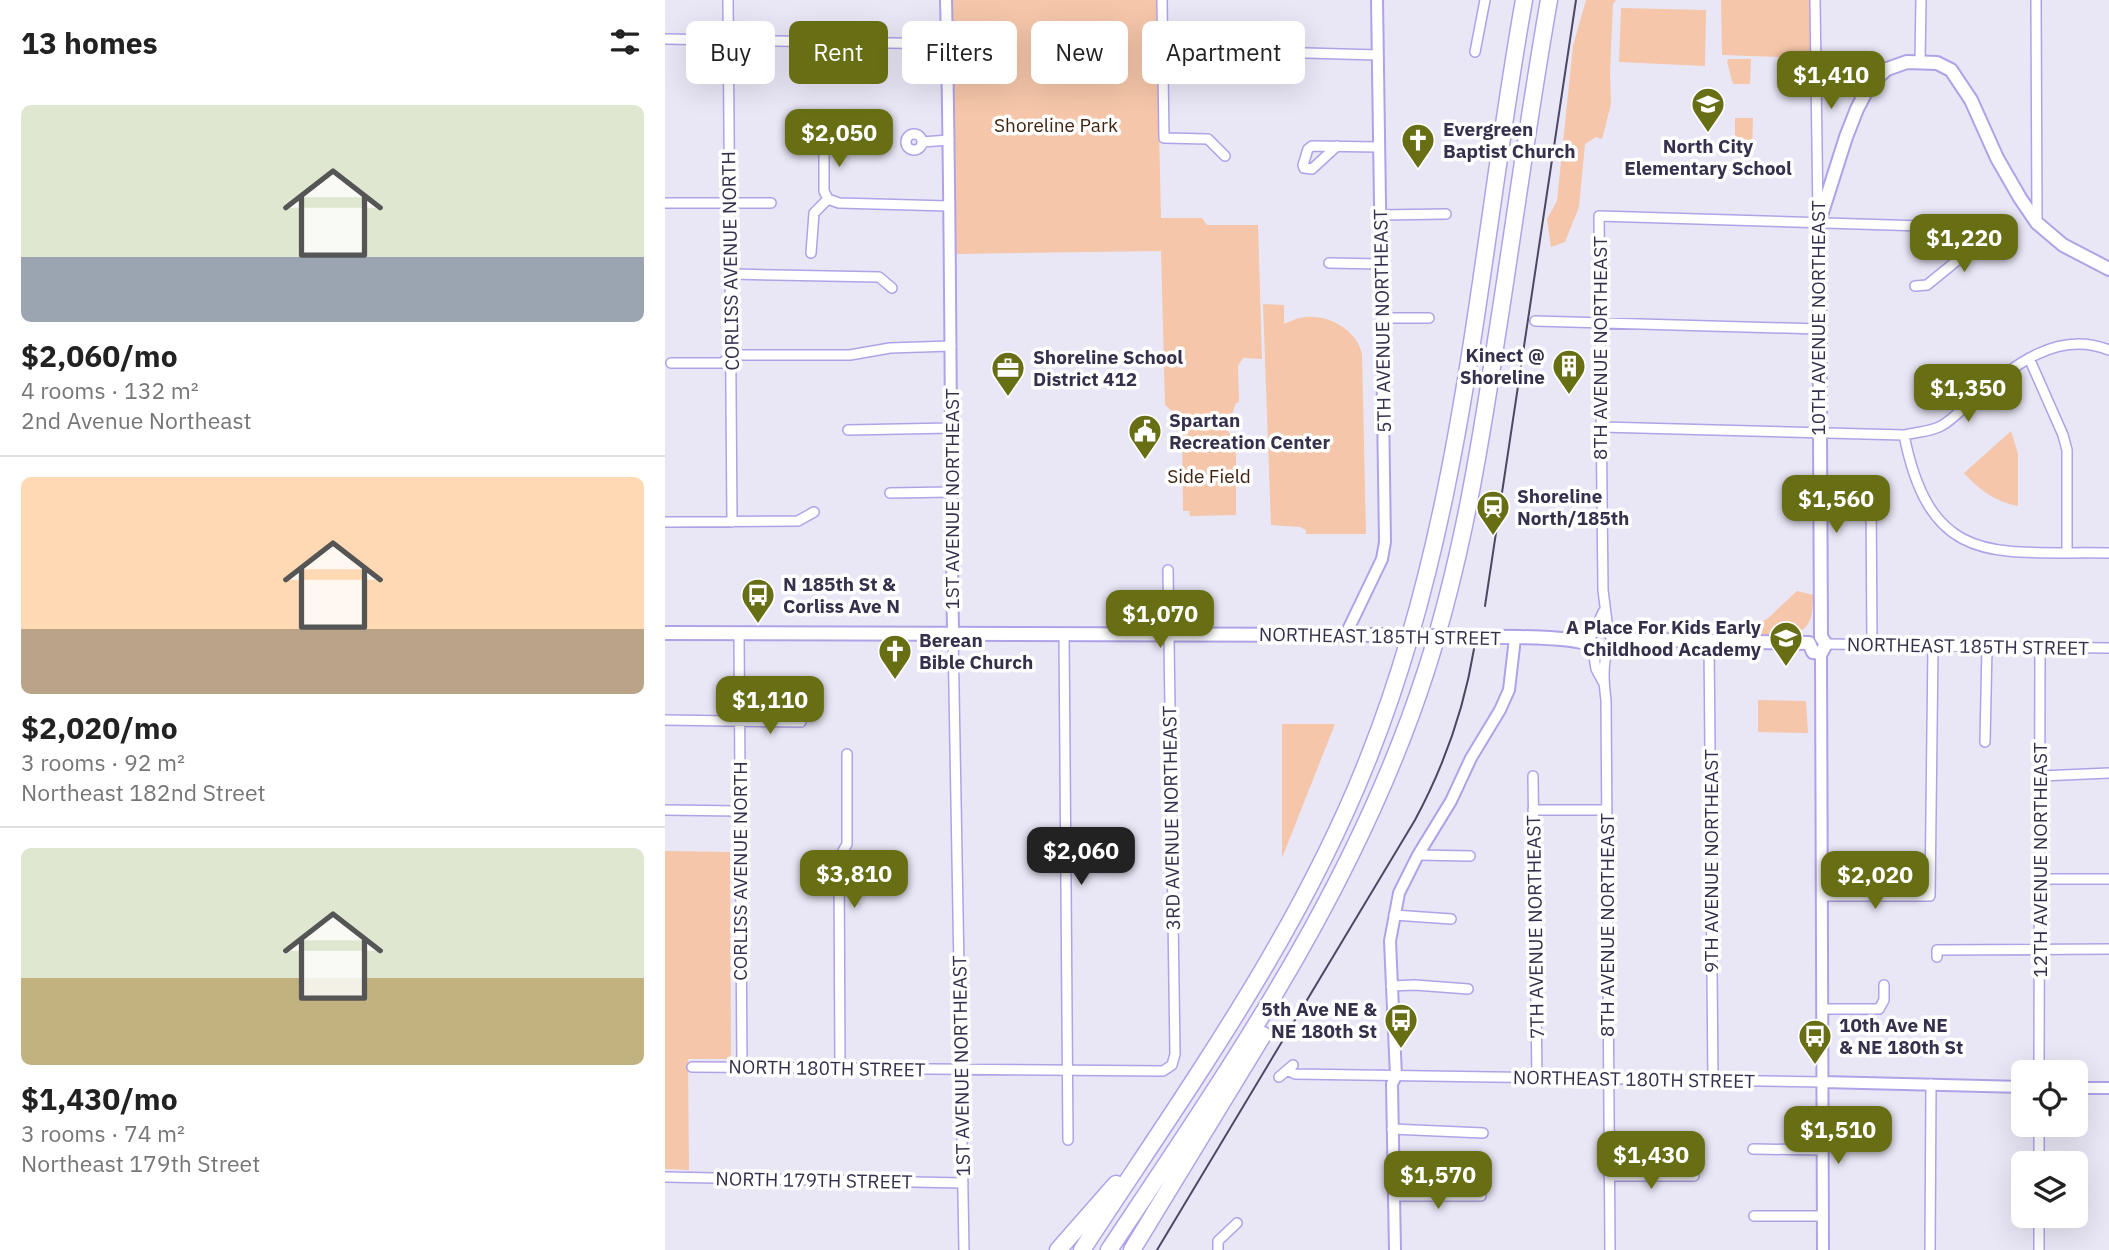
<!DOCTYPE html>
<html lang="en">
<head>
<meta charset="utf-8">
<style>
  body { margin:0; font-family:"IBM Plex Sans",sans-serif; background:#f2f2f2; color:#222; height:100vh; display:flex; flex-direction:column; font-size:26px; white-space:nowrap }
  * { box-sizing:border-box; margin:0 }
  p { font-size:23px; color:#767676 }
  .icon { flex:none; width:38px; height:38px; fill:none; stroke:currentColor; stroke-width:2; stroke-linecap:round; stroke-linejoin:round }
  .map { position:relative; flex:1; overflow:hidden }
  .sheet { display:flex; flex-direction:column; background:#fff; width:665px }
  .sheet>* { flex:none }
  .top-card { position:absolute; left:21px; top:21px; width:665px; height:63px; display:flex; gap:14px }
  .tools { position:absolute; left:1346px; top:1060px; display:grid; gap:14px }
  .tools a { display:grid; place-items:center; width:77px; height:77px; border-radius:10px; background:#fff; box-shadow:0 7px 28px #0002; font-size:35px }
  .price { position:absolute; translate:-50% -60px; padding:0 16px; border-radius:14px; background:#676e14; color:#fff; font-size:23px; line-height:46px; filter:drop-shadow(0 2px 4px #0008) }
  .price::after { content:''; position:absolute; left:50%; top:42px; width:21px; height:16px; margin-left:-10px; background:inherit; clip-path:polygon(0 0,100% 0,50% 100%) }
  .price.active { background:#222; color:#fff }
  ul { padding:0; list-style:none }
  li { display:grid; align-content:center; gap:14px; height:371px; padding:0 21px }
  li+li { border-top:2px solid #e0e0e0 }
  li span { display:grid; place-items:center; height:217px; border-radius:10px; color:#555 }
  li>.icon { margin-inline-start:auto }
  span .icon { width:126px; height:126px; fill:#fffc; stroke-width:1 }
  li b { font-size:30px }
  h2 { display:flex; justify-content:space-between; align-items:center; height:84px; padding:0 21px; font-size:30px }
  .pill { padding:0 24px; border-radius:10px; background:#fff; box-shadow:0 7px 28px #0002; font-size:24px; line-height:63px }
  .pill.active { background:#676e14; color:#fff }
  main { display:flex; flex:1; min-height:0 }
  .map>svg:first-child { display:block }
</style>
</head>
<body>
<main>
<section class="sheet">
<h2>13 homes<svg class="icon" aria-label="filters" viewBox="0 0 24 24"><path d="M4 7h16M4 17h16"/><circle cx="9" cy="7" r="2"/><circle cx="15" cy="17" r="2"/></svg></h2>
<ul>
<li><span style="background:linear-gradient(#dfe7d0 70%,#9aa5b1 0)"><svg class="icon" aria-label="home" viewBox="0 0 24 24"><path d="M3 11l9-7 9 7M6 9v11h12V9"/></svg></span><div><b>$2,060/mo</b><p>4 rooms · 132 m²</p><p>2nd Avenue Northeast</p></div></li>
<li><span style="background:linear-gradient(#ffd9b3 70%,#b9a48a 0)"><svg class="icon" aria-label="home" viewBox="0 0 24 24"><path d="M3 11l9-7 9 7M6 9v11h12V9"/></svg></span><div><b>$2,020/mo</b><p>3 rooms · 92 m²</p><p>Northeast 182nd Street</p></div></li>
<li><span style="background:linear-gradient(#dfe7d0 60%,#c2b280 0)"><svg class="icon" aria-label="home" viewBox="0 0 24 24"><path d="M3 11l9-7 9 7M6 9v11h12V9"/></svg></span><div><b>$1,430/mo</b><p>3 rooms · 74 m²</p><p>Northeast 179th Street</p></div></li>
</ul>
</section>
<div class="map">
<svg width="1444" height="1250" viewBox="0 0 1444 1250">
  <rect width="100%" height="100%" fill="#e9e7f6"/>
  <!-- green -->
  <path fill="#f5c6a9" d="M285,0H491L496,218H537L542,225H593L597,359L578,358L573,366L574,402L571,403L566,417L512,416L500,405L496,251L291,254Z
    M921,0H951L948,4L945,72L946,104L937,139L931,137L920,144L914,207L900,242L886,247L882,219L892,201L908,46Z
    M1056,0H1147L1148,58L1057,55Z
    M956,8L1041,10L1040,66L954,62Z
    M1063,59H1086L1085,84H1068L1062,62Z
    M1070,118H1088L1087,151H1070Z
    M598,304L619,305V324C624,322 630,319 635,318C660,312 692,329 697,354L701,534H641V530L635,527L606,525Z
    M517,424H558L571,442V515L525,516L524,511H518Z
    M1346,431L1353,454V506C1331,502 1314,490 1299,473Z
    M1132,591L1149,595C1147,603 1148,615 1144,622C1135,642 1099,636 1082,635L1085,623L1101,620Z
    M1093,700L1141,701L1143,733L1093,732Z
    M617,724H670L617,858Z
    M0,851L65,852L66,1059H23L24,1170L0,1169Z"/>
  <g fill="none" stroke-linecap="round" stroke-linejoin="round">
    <defs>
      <path id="minor" d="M63,0L67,522
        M497,0L499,138L543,139L560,156
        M1150,0L1153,217
        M1371,0L1372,221
        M0,39L282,44
        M498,49L713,55
        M810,52L820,0
        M1255,61L1256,0
        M151 138a8 8 0 1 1 16 0a8 8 0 1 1-16 0Z
        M241 142a8 8 0 1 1 16 0a8 8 0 1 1-16 0Z
        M257,142L284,140
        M159,146V191L163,199
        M672,146L647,169L639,168L638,165L643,149L647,146L714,147
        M0,203H106
        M715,215L781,214
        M146,253L149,213L163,199L174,203L283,206
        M664,263L716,264
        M66,274L214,277L227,288
        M716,318H764
        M870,321L1153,329
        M1364,358L1398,435L1402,450V553
        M6,363H57L66,355H185L225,348L286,346
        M937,427L1239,435C1251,432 1265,432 1276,426C1286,421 1296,410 1305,402C1344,370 1390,328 1444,350
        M183,430L286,428
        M1239,435C1266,570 1331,551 1444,553
        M1206,492L1207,645
        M225,493L286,492
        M0,522L133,521L149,512
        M930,630L938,612
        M943,630L938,590L934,216L1289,227L1305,233L1306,242L1300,254L1262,285L1250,286
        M74,633L77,1068
        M288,633L299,1250
        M399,633L403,1140
        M1044,641L1048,1081
        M1161,644L1444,648
        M928,649L931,669L939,684
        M943,650C937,663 939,685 941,700L945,1250
        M0,720L136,722
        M1320,742L1322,647
        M868,776L872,1078
        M1376,776L1444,773
        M0,810L74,811
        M868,810H942
        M753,855L805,856
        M1375,879H1444
        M1157,896H1265L1268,647
        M729,915L786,919
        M1272,957V950L1444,949
        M726,986L750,985L803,989
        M1157,1009H1214L1219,1000V985
        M27,1067L498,1071L507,1065L510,1054L503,570
        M175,1069L174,858L182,844V754
        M622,1070L630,1074L1158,1082
        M1374,1073L1375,648
        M614,1077L628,1065
        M1374,1125V1164
        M727,1129L818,1133
        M1088,1149L1158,1150
        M944,1176H1029
        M0,1177L298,1183
        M729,1196H816
        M1089,1216H1158
        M1374,1216V1250
        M553,1250V1241L572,1223
        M1265,1250L1266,1084"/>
      <path id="tertiary" d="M281,0C286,211 285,422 288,633
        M681,634L717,559L720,542L712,0
        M1156,653L1158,1250
        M1158,1082L1358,1087
        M1410,1088H1444
        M730,1250L727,1084L731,1076L725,941L734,893L753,855L786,801L806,758L835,710L844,690L850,638"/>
      <path id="secondary" d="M924 640a12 12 0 1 1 24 0a12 12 0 1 1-24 0Z
        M0,633L727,635
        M801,637C825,637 908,635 925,645
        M1156,637L1154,222L1181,137L1192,109L1205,84L1222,69L1242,62L1272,63L1286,70L1306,100L1332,158L1355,198L1372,223L1398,245L1444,269
        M948,639L1144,643
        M1144,643L1148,652L1156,653L1161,644L1156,637"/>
      <path id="motorway" d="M393,1250L451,1184
        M417,1250C522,1089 635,934 705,754C800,513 814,252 859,0
        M444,1250C568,1064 692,885 761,671C796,563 814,453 831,341C849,227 864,113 884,0
        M467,1250L598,1035"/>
    </defs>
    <!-- minor casing -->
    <use href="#minor" stroke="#b1a2e8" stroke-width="12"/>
    <!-- tertiary casing -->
    <use href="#tertiary" stroke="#b1a2e8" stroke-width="14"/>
    <!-- secondary casing -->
    <use href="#secondary" stroke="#b1a2e8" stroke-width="16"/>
    <!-- motorway casing -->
    <use href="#motorway" stroke="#b1a2e8" stroke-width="19"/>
    <!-- minor -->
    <use href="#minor" stroke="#fff" stroke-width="9"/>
    <!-- tertiary -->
    <use href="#tertiary" stroke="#fff" stroke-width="10"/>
    <!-- secondary -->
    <use href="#secondary" stroke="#fff" stroke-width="12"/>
    <!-- motorway -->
    <use href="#motorway" stroke="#fff" stroke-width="16"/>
    <!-- tram -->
    <path stroke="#4c4762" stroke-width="2" d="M820,606L911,0
      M492,1250L750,820C779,766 799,710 809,649"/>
    <defs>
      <path id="secondary-bridge" d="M727,635L801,637"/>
    </defs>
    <!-- secondary-bridge casing -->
    <use href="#secondary-bridge" stroke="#b1a2e8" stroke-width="16" stroke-linecap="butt"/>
    <!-- secondary-bridge -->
    <use href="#secondary-bridge" stroke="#fff" stroke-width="12"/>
  </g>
  <!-- icons -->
  <defs>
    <symbol id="school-pin" viewBox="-11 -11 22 30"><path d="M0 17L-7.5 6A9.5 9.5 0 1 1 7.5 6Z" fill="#676e14" stroke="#fff"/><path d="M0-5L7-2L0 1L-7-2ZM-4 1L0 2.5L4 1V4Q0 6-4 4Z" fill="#fff"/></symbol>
    <symbol id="church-pin" viewBox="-11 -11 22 30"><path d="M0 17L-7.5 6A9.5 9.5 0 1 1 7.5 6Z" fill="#676e14" stroke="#fff"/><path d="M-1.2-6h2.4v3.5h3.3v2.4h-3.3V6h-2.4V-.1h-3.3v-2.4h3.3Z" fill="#fff"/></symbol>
    <symbol id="building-pin" viewBox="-11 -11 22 30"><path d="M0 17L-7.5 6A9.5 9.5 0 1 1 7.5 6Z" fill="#676e14" stroke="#fff"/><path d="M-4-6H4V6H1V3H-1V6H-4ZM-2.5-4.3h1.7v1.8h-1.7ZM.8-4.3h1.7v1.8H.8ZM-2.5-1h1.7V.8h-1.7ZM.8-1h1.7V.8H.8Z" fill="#fff"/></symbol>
    <symbol id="office-pin" viewBox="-11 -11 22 30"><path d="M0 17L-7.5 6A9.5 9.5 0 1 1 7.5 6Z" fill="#676e14" stroke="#fff"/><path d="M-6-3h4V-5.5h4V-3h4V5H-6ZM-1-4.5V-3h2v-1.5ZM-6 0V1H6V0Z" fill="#fff"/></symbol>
    <symbol id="civic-pin" viewBox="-11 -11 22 30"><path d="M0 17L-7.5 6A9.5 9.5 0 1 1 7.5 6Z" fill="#676e14" stroke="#fff"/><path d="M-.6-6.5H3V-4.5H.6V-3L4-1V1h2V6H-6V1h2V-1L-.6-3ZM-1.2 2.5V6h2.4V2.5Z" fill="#fff"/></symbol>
    <symbol id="station-pin" viewBox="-11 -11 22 30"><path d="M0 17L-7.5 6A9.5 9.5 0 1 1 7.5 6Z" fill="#676e14" stroke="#fff"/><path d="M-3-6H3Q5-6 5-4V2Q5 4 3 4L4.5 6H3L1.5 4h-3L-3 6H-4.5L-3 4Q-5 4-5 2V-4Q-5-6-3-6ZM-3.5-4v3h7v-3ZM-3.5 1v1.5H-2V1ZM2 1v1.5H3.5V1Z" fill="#fff"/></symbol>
    <symbol id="bus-pin" viewBox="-11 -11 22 30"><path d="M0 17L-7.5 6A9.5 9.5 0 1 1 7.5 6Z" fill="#676e14" stroke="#fff"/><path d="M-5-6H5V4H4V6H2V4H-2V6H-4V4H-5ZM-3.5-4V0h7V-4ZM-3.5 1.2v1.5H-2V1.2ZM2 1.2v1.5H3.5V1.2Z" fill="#fff"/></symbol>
  </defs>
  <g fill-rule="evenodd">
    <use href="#school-pin" x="1024" y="85" width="38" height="52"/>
    <use href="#church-pin" x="734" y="121" width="38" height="52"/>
    <use href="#building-pin" x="885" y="347" width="38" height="52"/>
    <use href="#office-pin" x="324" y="349" width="38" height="52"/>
    <use href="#civic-pin" x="461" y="412" width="38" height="52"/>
    <use href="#station-pin" x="809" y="488" width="38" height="52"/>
    <use href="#bus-pin" x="74" y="576" width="38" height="52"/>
    <use href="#school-pin" x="1102" y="619" width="38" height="52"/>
    <use href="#church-pin" x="211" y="632" width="38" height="52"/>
    <use href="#bus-pin" x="717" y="1001" width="38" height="52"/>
    <use href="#bus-pin" x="1131" y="1017" width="38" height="52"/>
  </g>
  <g text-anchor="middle" stroke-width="7" stroke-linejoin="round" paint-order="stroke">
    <!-- park labels -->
    <g font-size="19" fill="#41240f" stroke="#fff">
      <text x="391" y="132">Shoreline Park</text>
      <text x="544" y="483">Side Field</text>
    </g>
    <!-- poi labels -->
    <g font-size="19" font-weight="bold" fill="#36304d" stroke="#fff" text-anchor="start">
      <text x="778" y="136">Evergreen<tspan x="778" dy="22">Baptist Church</tspan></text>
      <text x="1043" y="153" text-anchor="middle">North City<tspan x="1043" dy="22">Elementary School</tspan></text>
      <text x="880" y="362" text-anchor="end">Kinect @<tspan x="880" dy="22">Shoreline</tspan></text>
      <text x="368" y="364">Shoreline School<tspan x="368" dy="22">District 412</tspan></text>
      <text x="504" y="427">Spartan<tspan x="504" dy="22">Recreation Center</tspan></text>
      <text x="852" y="503">Shoreline<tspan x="852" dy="22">North/185th</tspan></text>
      <text x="118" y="591">N 185th St &amp;<tspan x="118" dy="22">Corliss Ave N</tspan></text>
      <text x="1096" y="634" text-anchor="end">A Place For Kids Early<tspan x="1096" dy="22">Childhood Academy</tspan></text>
      <text x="254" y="647">Berean<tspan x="254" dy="22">Bible Church</tspan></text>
      <text x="712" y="1016" text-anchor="end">5th Ave NE &amp;<tspan x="712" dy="22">NE 180th St</tspan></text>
      <text x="1174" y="1032">10th Ave NE<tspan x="1174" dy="22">&amp; NE 180th St</tspan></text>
    </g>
    <!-- street labels -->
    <g font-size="19" fill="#36304d" stroke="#fff">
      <text transform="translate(65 261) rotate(-91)" y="7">CORLISS AVENUE NORTH</text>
      <text transform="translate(1153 318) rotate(-90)" y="7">10TH AVENUE NORTHEAST</text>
      <text transform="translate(717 321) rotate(-91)" y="7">5TH AVENUE NORTHEAST</text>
      <text transform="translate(935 348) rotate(-90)" y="7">8TH AVENUE NORTHEAST</text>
      <text transform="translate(287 499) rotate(-90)" y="7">1ST AVENUE NORTHEAST</text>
      <text transform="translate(715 636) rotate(1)" y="7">NORTHEAST 185TH STREET</text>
      <text transform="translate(1303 646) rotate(1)" y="7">NORTHEAST 185TH STREET</text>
      <text transform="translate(506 818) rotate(-91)" y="7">3RD AVENUE NORTHEAST</text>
      <text transform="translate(1375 860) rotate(-90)" y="7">12TH AVENUE NORTHEAST</text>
      <text transform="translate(1046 861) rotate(-90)" y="7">9TH AVENUE NORTHEAST</text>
      <text transform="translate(75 871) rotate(-90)" y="7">CORLISS AVENUE NORTH</text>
      <text transform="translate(942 925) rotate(-90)" y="7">8TH AVENUE NORTHEAST</text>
      <text transform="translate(870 927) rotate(-91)" y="7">7TH AVENUE NORTHEAST</text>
      <text transform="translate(296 1066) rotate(-91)" y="7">1ST AVENUE NORTHEAST</text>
      <text transform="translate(162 1068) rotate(1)" y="7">NORTH 180TH STREET</text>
      <text transform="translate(969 1079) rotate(1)" y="7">NORTHEAST 180TH STREET</text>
      <text transform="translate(149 1180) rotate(1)" y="7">NORTH 179TH STREET</text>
    </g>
  </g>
</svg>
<div class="tools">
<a><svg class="icon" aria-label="locate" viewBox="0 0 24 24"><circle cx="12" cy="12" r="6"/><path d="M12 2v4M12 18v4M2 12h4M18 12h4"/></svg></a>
<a><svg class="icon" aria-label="layers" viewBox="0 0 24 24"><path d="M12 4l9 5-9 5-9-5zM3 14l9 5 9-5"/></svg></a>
</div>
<b class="price" style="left:1166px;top:111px">$1,410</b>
<b class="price" style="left:174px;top:169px">$2,050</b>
<b class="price" style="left:1299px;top:274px">$1,220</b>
<b class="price" style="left:1303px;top:424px">$1,350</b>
<b class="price" style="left:1171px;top:535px">$1,560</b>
<b class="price" style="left:495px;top:650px">$1,070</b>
<b class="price" style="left:105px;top:736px">$1,110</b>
<b class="price active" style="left:416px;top:887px">$2,060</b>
<b class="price" style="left:189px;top:910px">$3,810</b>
<b class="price" style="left:1210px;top:911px">$2,020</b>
<b class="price" style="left:1173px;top:1166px">$1,510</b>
<b class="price" style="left:986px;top:1191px">$1,430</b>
<b class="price" style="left:773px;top:1211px">$1,570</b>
<div class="top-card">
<a class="pill">Buy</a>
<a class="pill active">Rent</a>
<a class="pill">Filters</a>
<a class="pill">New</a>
<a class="pill">Apartment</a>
</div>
</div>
</main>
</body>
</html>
